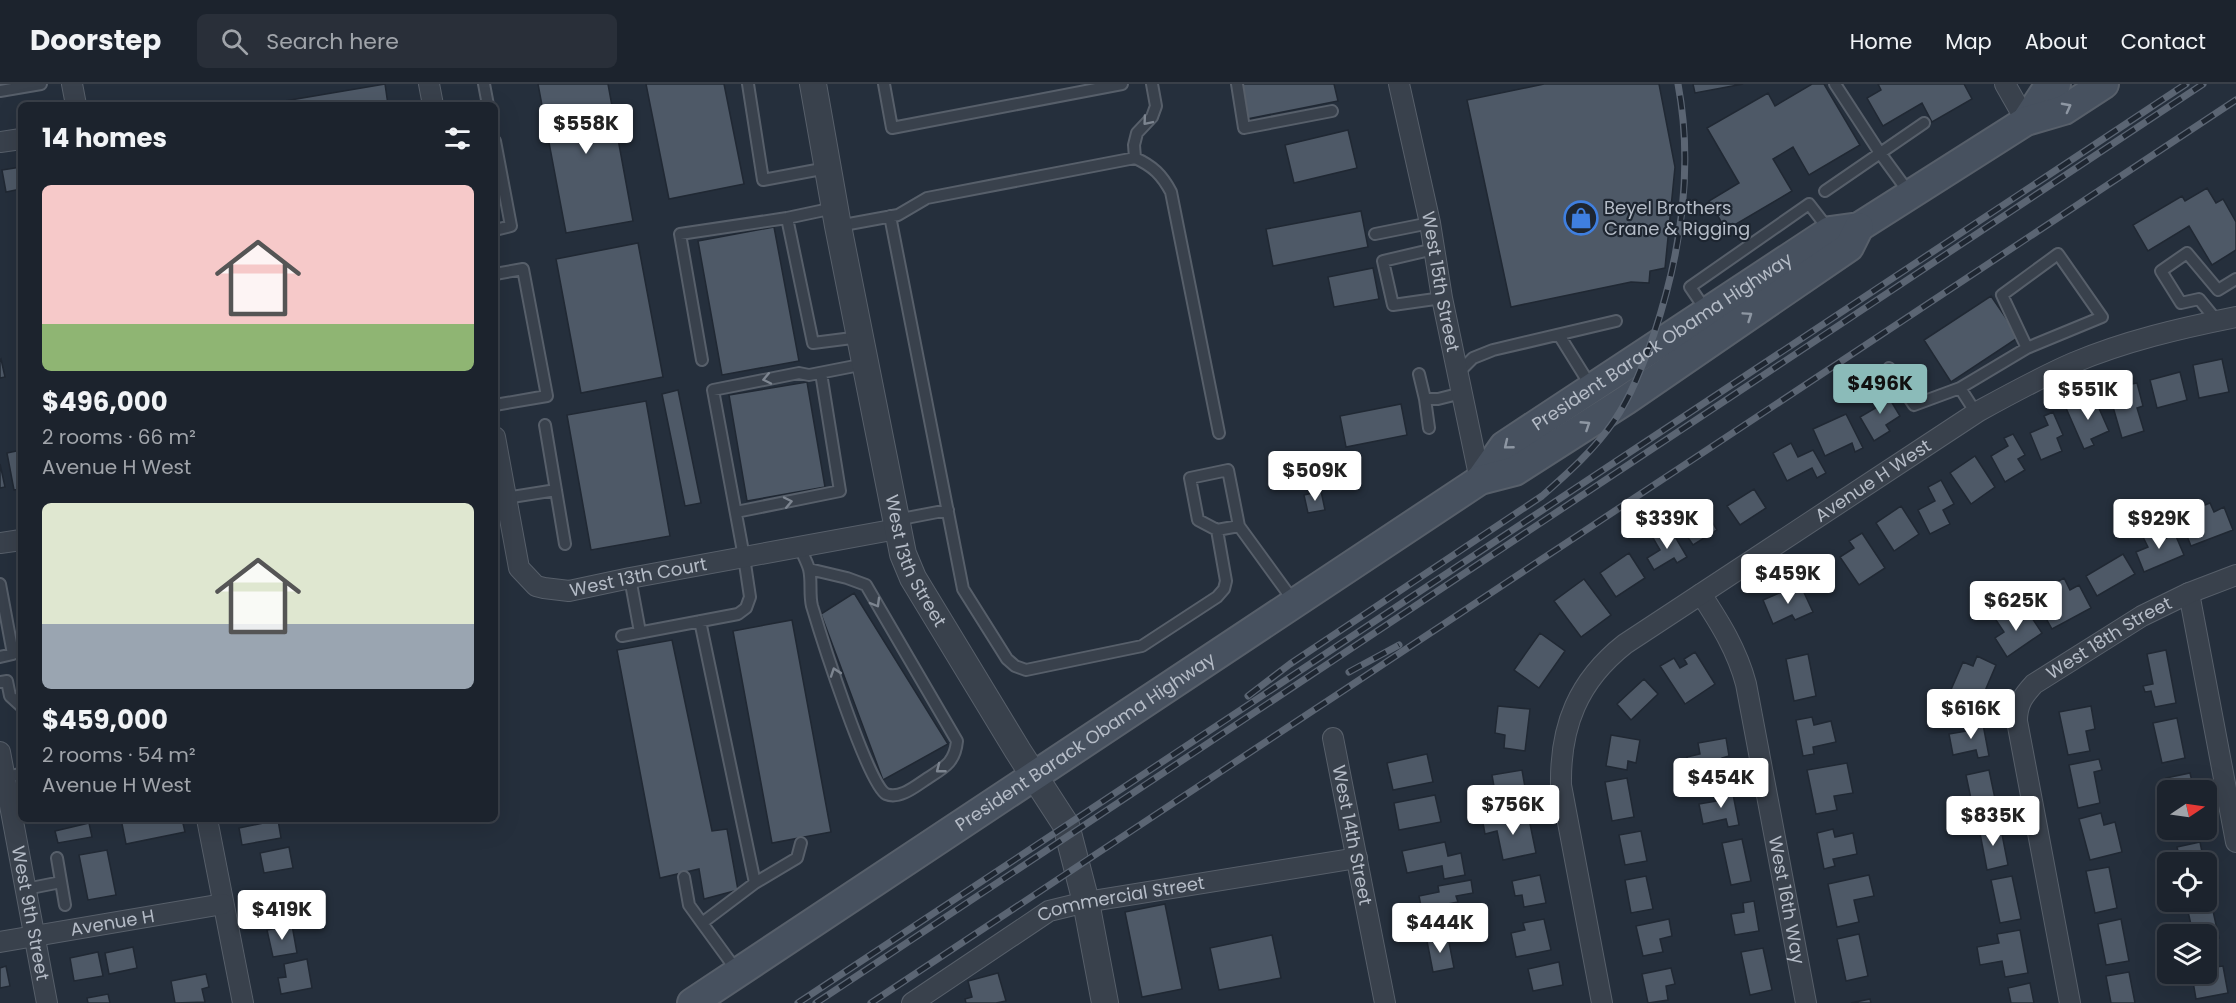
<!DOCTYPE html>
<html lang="en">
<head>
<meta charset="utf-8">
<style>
  body { margin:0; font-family:Poppins,sans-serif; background:#292f39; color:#f1f3f6; height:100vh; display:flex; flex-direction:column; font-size:22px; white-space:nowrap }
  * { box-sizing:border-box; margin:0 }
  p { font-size:20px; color:#a0a4aa }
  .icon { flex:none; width:33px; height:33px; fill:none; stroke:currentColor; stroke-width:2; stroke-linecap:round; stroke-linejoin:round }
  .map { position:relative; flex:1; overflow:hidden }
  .side { position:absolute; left:18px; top:18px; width:480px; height:720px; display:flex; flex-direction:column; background:#1c232d; border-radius:9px; box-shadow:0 6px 24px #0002,0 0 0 2px #3a4049 }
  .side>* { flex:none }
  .needle { width:39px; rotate:77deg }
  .buttons { position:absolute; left:2157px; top:696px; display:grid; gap:12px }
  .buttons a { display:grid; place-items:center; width:60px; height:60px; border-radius:9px; background:#1c232d; box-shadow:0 6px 24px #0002,0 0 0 2px #3a4049; font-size:30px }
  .price { position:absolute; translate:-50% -51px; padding:0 14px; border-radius:6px; background:#fff; color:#222; font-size:20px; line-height:39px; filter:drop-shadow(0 2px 3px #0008) }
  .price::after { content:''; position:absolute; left:50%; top:36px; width:18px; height:14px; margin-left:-9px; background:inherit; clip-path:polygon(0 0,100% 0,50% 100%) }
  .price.active { background:#8bbbb9; color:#111 }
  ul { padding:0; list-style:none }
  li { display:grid; align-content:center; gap:12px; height:318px; padding:0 24px }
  li span { display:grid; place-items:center; height:186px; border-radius:9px; color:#555 }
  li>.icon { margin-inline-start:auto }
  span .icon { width:108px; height:108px; fill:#fffc; stroke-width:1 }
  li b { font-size:26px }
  h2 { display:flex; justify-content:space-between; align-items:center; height:72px; padding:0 24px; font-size:26px }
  header { display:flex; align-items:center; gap:36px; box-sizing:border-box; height:84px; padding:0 30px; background:#1c232d; border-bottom:2px solid #3a4049 }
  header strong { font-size:28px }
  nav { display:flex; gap:33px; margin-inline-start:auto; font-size:21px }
  .search { width:420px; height:54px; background:#292f39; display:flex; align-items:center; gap:15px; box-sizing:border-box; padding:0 21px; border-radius:9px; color:#a0a4aa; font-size:22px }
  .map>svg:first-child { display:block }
</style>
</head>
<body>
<header>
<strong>Doorstep</strong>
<div class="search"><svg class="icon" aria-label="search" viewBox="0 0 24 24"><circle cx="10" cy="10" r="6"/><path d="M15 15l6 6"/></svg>Search here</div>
<nav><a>Home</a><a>Map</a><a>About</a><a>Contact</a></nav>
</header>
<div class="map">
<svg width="2236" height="919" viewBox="0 0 2236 919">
  <rect width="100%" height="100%" fill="#252f3c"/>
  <!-- building -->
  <path fill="#4e5967" stroke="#202833" stroke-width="1.5" d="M385,0L388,21H261Z
    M538,0H608L633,137L566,149Z
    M646,0H724L744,100L669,115Z
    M1240,0H1334L1338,17L1247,35Z
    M1544,0H1659L1675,83L1665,184L1650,187L1649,199L1631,198L1511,223L1467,16Z
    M1693,0H1743L1695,9Z
    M1812,0H1824L1860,61L1809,91L1793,63L1773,75L1792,107L1726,146L1709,117L1739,99L1707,44L1768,9L1775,22Z
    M1878,0H1964L1972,15L1932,38L1922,19L1883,42L1867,14L1881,6Z
    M1348,46L1357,84L1294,99L1285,61Z
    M21,83V105L6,108L2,86Z
    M2207,104L2216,119L2223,115L2236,138V166L2212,181L2189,142L2148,167L2133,141L2182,112L2185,117Z
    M1361,127L1368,163L1273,182L1266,145Z
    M774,143L799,277L722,291L698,157Z
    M638,159L663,293L581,309L556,175Z
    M1373,184L1379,215L1334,223L1328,193Z
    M1991,212L2019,253L1951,298L1924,256Z
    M1,275L5,293L0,294V276Z
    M2222,275L2229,308L2199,314L2193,281Z
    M2180,288L2187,316L2157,324L2150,296Z
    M807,298L825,403L747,417L729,311Z
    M2137,299L2143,322L2137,324L2144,347L2122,354L2111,316L2129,311L2126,301Z
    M1882,302L1900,332L1886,341L1890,347L1874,357L1860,333L1879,322L1871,308Z
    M678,306L701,419L685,422L662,310Z
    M2094,313L2109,347L2091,355L2094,361L2084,365L2066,324Z
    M646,317L670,452L591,466L567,331Z
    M1401,320L1407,351L1346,363L1340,332Z
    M2053,328L2063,351L2057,354L2062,367L2041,376L2030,349L2048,341L2044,332Z
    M1846,330L1863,364L1855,368L1852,359L1825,372L1813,345Z
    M2013,350L2025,371L2018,375L2025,386L2005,398L1991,372L2008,362L2004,354Z
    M1791,359L1798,373L1813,366L1826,389L1817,394L1812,384L1787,397L1773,369Z
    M21,366V405L14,406L7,369Z
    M1975,372L1995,403L1971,420L1950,389Z
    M1330,374L1334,396L1304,402L1300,380Z
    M0,380L5,403L0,404Z
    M1941,396L1954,420L1943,426L1950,440L1930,450L1918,426L1935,417L1928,403Z
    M1754,405L1766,424L1740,441L1727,422Z
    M1321,407L1325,426L1308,429L1304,411Z
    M2210,419L2214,428L2224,423L2233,446L2191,462L2183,442L2196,437L2192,426Z
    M1901,422L1919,450L1894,467L1876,439Z
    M1695,426L1703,439L1710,434L1717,446L1693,461L1677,437Z
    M2159,443L2164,455L2175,450L2184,471L2144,488L2136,468L2148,463L2142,451Z
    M1670,444L1687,473L1677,479L1674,474L1654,486L1647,474L1660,466L1653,454Z
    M1862,449L1885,484L1859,501L1840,473L1854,464L1849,457Z
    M1629,469L1645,494L1616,513L1600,489Z
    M2123,470L2135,490L2097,512L2086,492Z
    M2064,494L2070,506L2079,501L2091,524L2052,545L2033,511Z
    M1584,495L1611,531L1581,553L1554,517Z
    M1800,500L1813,528L1795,536L1792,531L1773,540L1763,516Z
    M854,509L948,660L883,696L821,530Z
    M2013,524L2021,537L2030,531L2042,549L2007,573L1995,554L2004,548L1996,536Z
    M792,536L831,748L772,759L733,547Z
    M1540,549L1565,567L1539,604L1514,586Z
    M672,556L712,747L727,745L738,806L704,815L699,785L660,794L617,566Z
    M2166,566L2176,619L2155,623L2151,607L2145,608L2143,602L2153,600L2147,570Z
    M1695,568L1715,600L1685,620L1660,582L1674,574L1680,584L1687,580L1684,575Z
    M1808,570L1816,612L1794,617L1786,575Z
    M1977,572L1996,581L1979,621L1950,608L1963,578L1973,582Z
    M1644,595L1658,610L1631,636L1617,620Z
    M1498,622L1530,625L1525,667L1504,664L1505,651L1495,649Z
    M2091,622L2095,645L2086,647L2090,667L2068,671L2059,628Z
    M1812,633L1814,641L1831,637L1836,658L1813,663L1814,670L1803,672L1796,636Z
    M2177,634L2185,674L2162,679L2153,639Z
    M1982,635L1989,672L1978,674L1976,666L1953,671L1949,650L1967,647L1966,639Z
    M1611,651L1640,656L1636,679L1628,677L1627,686L1606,682Z
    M1726,654L1729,672L1722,674L1726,691L1691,697L1687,673L1700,670L1698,659Z
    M1427,670L1433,698L1393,706L1387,679Z
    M2099,675L2102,686L2094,688L2100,719L2078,724L2069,681Z
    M1847,679L1853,709L1834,712L1837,726L1816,730L1807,686Z
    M1522,686L1526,709L1496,714L1492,691Z
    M1989,686L1998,729L1975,734L1966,691Z
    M2190,689L2194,706H2168L2166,694Z
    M1627,694L1634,733L1612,737L1605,698Z
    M1732,705L1739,741L1728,743L1726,735L1703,740L1699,720L1717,717L1715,709Z
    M1435,711L1441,738L1399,746L1394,719Z
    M2101,729L2104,741L2115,738L2122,768L2090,776L2079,735Z
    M1528,730L1536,769L1503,776L1497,747L1485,750L1483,739Z
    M121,735H182L185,748L126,760Z
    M278,736L281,754L242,761L239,744Z
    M89,739L92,753L58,759L55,747Z
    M2000,740L2008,781L1987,786L1979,744Z
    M1833,745L1835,753L1853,749L1857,770L1833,775L1835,782L1824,785L1817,749Z
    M1641,747L1647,777L1625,781L1619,751Z
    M1742,755L1751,797L1731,801L1722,759Z
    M1445,758L1448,772L1461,769L1465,791L1444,795L1442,782L1407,789L1402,767Z
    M2200,758L2204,778H2168L2166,769L2178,767L2177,763Z
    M289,763L293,784L264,789L260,769Z
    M107,766L116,811L88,816L79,771Z
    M2109,783L2117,824L2095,829L2086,787Z
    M1540,791L1546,819L1524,823L1522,811L1515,812L1512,797Z
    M1869,791L1874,812L1854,816L1859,838L1837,843L1828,800Z
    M1646,792L1653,825L1631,829L1625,796Z
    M2012,792L2021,835L2000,839L1991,796Z
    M1471,796L1473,809L1456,812L1458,818L1442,821L1445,839L1425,843L1419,812L1439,808L1438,802Z
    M1754,817L1759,847L1735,851L1731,830L1744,828L1743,819Z
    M2211,818L2219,854L2206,857V850H2193L2187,823Z
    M1165,820L1182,905L1142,913L1125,828Z
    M1544,835L1551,866L1516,873L1511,849L1525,846L1523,839Z
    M1669,835L1672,852L1660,855L1663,868L1643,872L1636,842Z
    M2121,835L2129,877L2106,881L2098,840Z
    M292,841L297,869L273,873L267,846Z
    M2020,846L2028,889L2005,893L2002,877L1980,881L1977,863L1999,859L1997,850Z
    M1859,850L1868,892L1846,897L1837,855Z
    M1272,851L1281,894L1219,906L1210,864Z
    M1448,853L1454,884L1433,888L1427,857Z
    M133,863L137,884L109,890L105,869Z
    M1763,864L1772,906L1750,911L1741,868Z
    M98,868L103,892L74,897L70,874Z
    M307,875L312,904L281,910L278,894L286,893L284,880Z
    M1559,878L1563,901L1533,907L1528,885Z
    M6,882L10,902L0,904V884Z
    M2223,882L2228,909L2196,915L2192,892L2209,890L2208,884Z
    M1671,884L1675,900L1666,902L1668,916L1648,919L1642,890Z
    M2129,888L2135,919H2111L2106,892Z
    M998,889L1006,917L996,919H966L965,915L972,913L968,897Z
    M206,890L209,903L202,905L205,918L175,919L171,897Z
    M2030,899L2034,919H2011L2008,904Z
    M108,910L110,919H88L87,914Z
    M1870,915L1871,919H1851Z"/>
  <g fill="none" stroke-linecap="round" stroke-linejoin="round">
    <defs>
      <path id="service" d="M484,0L488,21
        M748,0L763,96L827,84
        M884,0L892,44L1122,0
        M1237,0L1244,44L1332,27
        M1835,0L1880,69L1910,110
        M0,7L41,0
        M495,57L511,142L495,146
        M1135,74L1134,61L1137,49L1152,33L1156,22L1152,0
        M1825,107L1924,39
        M890,132L963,505L1007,575L1015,582L1026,586L1142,562L1217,513L1224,505L1226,497L1217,446
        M787,134L813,259L860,253
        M838,142L898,131L927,114L1135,74C1153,82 1162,91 1171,108L1219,349
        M1375,150L1430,139
        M1434,165L1383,177L1393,221L1442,214
        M495,190L523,185L547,312L495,321
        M1707,228L1690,203L1809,120L1830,147
        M2217,237L2199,215L2181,219L2161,187L2187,169L2218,206L2236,195
        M1559,251L1592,304
        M702,276L680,150L787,134L834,124
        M1889,284L1914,321L1960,304L1976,329
        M1458,289L1473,274L1493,266L1616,237
        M1419,290L1425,315H1438L1462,309
        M1960,304L2027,264L2102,233L2058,170L2002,211L2027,264
        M1425,315L1429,344
        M545,341L565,460
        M506,414L556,406
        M736,428L840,407L821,289
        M896,436L948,426
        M1239,442L1228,386L1190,394L1198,436L1217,446L1239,442L1295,519
        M800,464C803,471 807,478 809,485C812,497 809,510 812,522C820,549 868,701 886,710C900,716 917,701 928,694C945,683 955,678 957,657L866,501L847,494L809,485
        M630,494L640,548
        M0,500L13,570L0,573
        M700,537L755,799L702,839L737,887
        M622,552L738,530L746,524L750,513L744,473L713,306L799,289L809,291L865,280
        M0,598L7,597L10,612L21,622
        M5,693L21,690
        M57,774L65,821
        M684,793L689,821L702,839
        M755,799L797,774L801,759
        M26,805L61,798"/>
      <g id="minor">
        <path d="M72,0L76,21"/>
        <path d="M429,0L433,21"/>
        <path id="s1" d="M1399,0L1430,139L1442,214L1480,396"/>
        <path d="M2005,0L2026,37"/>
        <path d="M0,58L21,55"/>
        <path id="s2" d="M495,353L519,484L536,502L544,504L569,507L630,494L897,445"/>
        <path d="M0,459L21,456"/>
        <path d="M2189,509L2236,758"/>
        <path id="s3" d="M1701,510C1720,539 1737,566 1746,600L1806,919"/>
        <path id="s4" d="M1333,654L1385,919"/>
        <path id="s5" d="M0,668L47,919"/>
        <path d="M207,735L243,919"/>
        <path id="s6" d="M0,858L223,820"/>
        <path id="s7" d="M912,919L1049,827L1086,818L1357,774"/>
        <path id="s8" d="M1602,919L1561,701C1560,642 1578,597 1625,560L1979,327C2010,310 2041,293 2073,279C2125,257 2181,244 2236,233"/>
        <path id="s9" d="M2070,919L2017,637C2017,620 2023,612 2034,600L2142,532L2189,509L2236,491"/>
      </g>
      <g id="tertiary">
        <path id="s10" d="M813,0L838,142L903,470L913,494L1018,667L1066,741L1086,818L1105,919"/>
      </g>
      <g id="secondary">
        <path d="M2026,37L2045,8L2056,0"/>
        <path id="s11" d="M1480,396L1504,362L1830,147L1859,143L2026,37L2064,26L2104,0"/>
        <path id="s12" d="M692,919L1480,396L1515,387L1626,316L1849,163L1859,143"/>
      </g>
    </defs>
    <!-- service casing -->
    <use href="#service" stroke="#575f6a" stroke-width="14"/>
    <!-- minor casing -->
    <use href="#minor" stroke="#575f6a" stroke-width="22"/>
    <!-- tertiary casing -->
    <use href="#tertiary" stroke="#575f6a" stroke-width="28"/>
    <!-- secondary casing -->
    <use href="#secondary" stroke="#575f6a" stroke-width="32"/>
    <!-- service -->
    <use href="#service" stroke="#39414c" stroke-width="10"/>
    <!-- minor -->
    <use href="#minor" stroke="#39414c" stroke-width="20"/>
    <!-- tertiary -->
    <use href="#tertiary" stroke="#39414c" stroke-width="26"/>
    <!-- secondary -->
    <use href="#secondary" stroke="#47515f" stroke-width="28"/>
    <defs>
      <path id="rail" d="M1349,588L1399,561
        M1248,612L1290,580L1542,412C1568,389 1594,366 1614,337C1632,311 1643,280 1654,250C1681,169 1694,85 1678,0
        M798,919L2186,0
        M816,919L2203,0
        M871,919L2236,16"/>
    </defs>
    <!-- rail casing -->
    <use href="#rail" stroke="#5b6573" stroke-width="7"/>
    <!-- rail -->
    <use href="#rail" stroke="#1e2631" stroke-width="4.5" stroke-dasharray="14" stroke-linecap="butt"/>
  </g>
  <!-- one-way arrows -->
  <defs><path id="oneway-chevron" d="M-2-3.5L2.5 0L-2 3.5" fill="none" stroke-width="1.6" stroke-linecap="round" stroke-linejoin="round" transform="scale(1.5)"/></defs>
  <g stroke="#8e97a3">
    <use href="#oneway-chevron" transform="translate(2067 23) rotate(-28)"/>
    <use href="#oneway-chevron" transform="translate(1748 232) rotate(-34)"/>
    <use href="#oneway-chevron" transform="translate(1586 341) rotate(-33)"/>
    <use href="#oneway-chevron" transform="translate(1508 361) rotate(141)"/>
  </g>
  <g stroke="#7d8590">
    <use href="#oneway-chevron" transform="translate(1147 37) rotate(130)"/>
    <use href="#oneway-chevron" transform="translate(767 295) rotate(168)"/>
    <use href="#oneway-chevron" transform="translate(788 418) rotate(-12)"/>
    <use href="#oneway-chevron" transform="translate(876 519) rotate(60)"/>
    <use href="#oneway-chevron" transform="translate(835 588) rotate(-109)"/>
    <use href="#oneway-chevron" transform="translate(940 685) rotate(142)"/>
  </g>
  <!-- icons -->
  <defs>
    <symbol id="shop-ring" viewBox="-11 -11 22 22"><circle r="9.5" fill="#1e2631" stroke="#3f7fe0" stroke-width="1.5"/><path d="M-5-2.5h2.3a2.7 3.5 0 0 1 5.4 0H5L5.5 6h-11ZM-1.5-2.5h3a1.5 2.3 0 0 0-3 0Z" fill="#3f7fe0"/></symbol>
  </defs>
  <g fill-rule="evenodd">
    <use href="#shop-ring" x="1562" y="115" width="38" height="38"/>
  </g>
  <g text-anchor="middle" stroke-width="4.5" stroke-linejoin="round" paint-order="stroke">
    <!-- poi labels -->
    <g font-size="18" fill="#b5bcc7" stroke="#1e2631" text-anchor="start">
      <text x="1604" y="130">Beyel Brothers<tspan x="1604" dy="21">Crane &amp; Rigging</tspan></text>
    </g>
    <!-- street labels -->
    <g font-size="18" fill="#b5bcc7" stroke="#1e2631">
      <text dy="6" stroke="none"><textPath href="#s1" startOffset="202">West 15th Street</textPath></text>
      <text dy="6" stroke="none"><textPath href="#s11" startOffset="231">President Barack Obama Highway</textPath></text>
      <text dy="6" stroke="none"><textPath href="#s8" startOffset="680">Avenue H West</textPath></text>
      <text dy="6" stroke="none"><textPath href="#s10" startOffset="489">West 13th Street</textPath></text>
      <text dy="6" stroke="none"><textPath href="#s2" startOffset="262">West 13th Court</textPath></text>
      <text dy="6" stroke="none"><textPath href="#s9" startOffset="417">West 18th Street</textPath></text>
      <text dy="6" stroke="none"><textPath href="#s12" startOffset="472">President Barack Obama Highway</textPath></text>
      <text dy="6" stroke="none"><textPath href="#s4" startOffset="99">West 14th Street</textPath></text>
      <text dy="6" stroke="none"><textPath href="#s3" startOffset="321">West 16th Way</textPath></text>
      <text dy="6" stroke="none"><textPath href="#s7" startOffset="238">Commercial Street</textPath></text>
      <text dy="6" stroke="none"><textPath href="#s5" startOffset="164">West 9th Street</textPath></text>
      <text dy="6" stroke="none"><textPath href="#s6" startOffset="114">Avenue H</textPath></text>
    </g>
  </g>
</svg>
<div class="buttons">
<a><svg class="needle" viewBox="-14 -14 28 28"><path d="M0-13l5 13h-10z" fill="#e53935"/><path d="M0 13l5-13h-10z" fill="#a0a4aa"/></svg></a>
<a><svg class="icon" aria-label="locate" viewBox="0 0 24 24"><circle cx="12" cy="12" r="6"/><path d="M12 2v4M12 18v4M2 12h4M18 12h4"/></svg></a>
<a><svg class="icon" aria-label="layers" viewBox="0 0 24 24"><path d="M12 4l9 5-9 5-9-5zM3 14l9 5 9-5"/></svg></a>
</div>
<b class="price" style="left:586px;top:71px">$558K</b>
<b class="price active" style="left:1880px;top:331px">$496K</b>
<b class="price" style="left:2088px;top:337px">$551K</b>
<b class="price" style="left:1315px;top:418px">$509K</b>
<b class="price" style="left:1667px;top:466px">$339K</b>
<b class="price" style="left:2159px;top:466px">$929K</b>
<b class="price" style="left:1788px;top:521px">$459K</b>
<b class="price" style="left:2016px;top:548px">$625K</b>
<b class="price" style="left:1971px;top:656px">$616K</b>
<b class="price" style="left:1721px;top:725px">$454K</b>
<b class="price" style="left:1513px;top:752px">$756K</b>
<b class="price" style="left:1993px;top:763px">$835K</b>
<b class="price" style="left:282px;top:857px">$419K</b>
<b class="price" style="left:1440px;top:870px">$444K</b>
<section class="side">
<h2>14 homes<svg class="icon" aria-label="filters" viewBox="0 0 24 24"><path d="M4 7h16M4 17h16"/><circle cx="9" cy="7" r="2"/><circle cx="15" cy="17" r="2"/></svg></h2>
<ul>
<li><span style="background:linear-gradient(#f6c9c9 75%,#8fb573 0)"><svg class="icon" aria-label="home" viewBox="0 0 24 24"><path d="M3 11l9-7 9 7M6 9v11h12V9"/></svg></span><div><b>$496,000</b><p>2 rooms · 66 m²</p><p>Avenue H West</p></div></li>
<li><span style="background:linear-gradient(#dfe7d0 65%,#9aa5b1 0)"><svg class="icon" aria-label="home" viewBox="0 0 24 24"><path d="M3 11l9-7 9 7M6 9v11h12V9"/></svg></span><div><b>$459,000</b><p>2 rooms · 54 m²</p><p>Avenue H West</p></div></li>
</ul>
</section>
</div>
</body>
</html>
